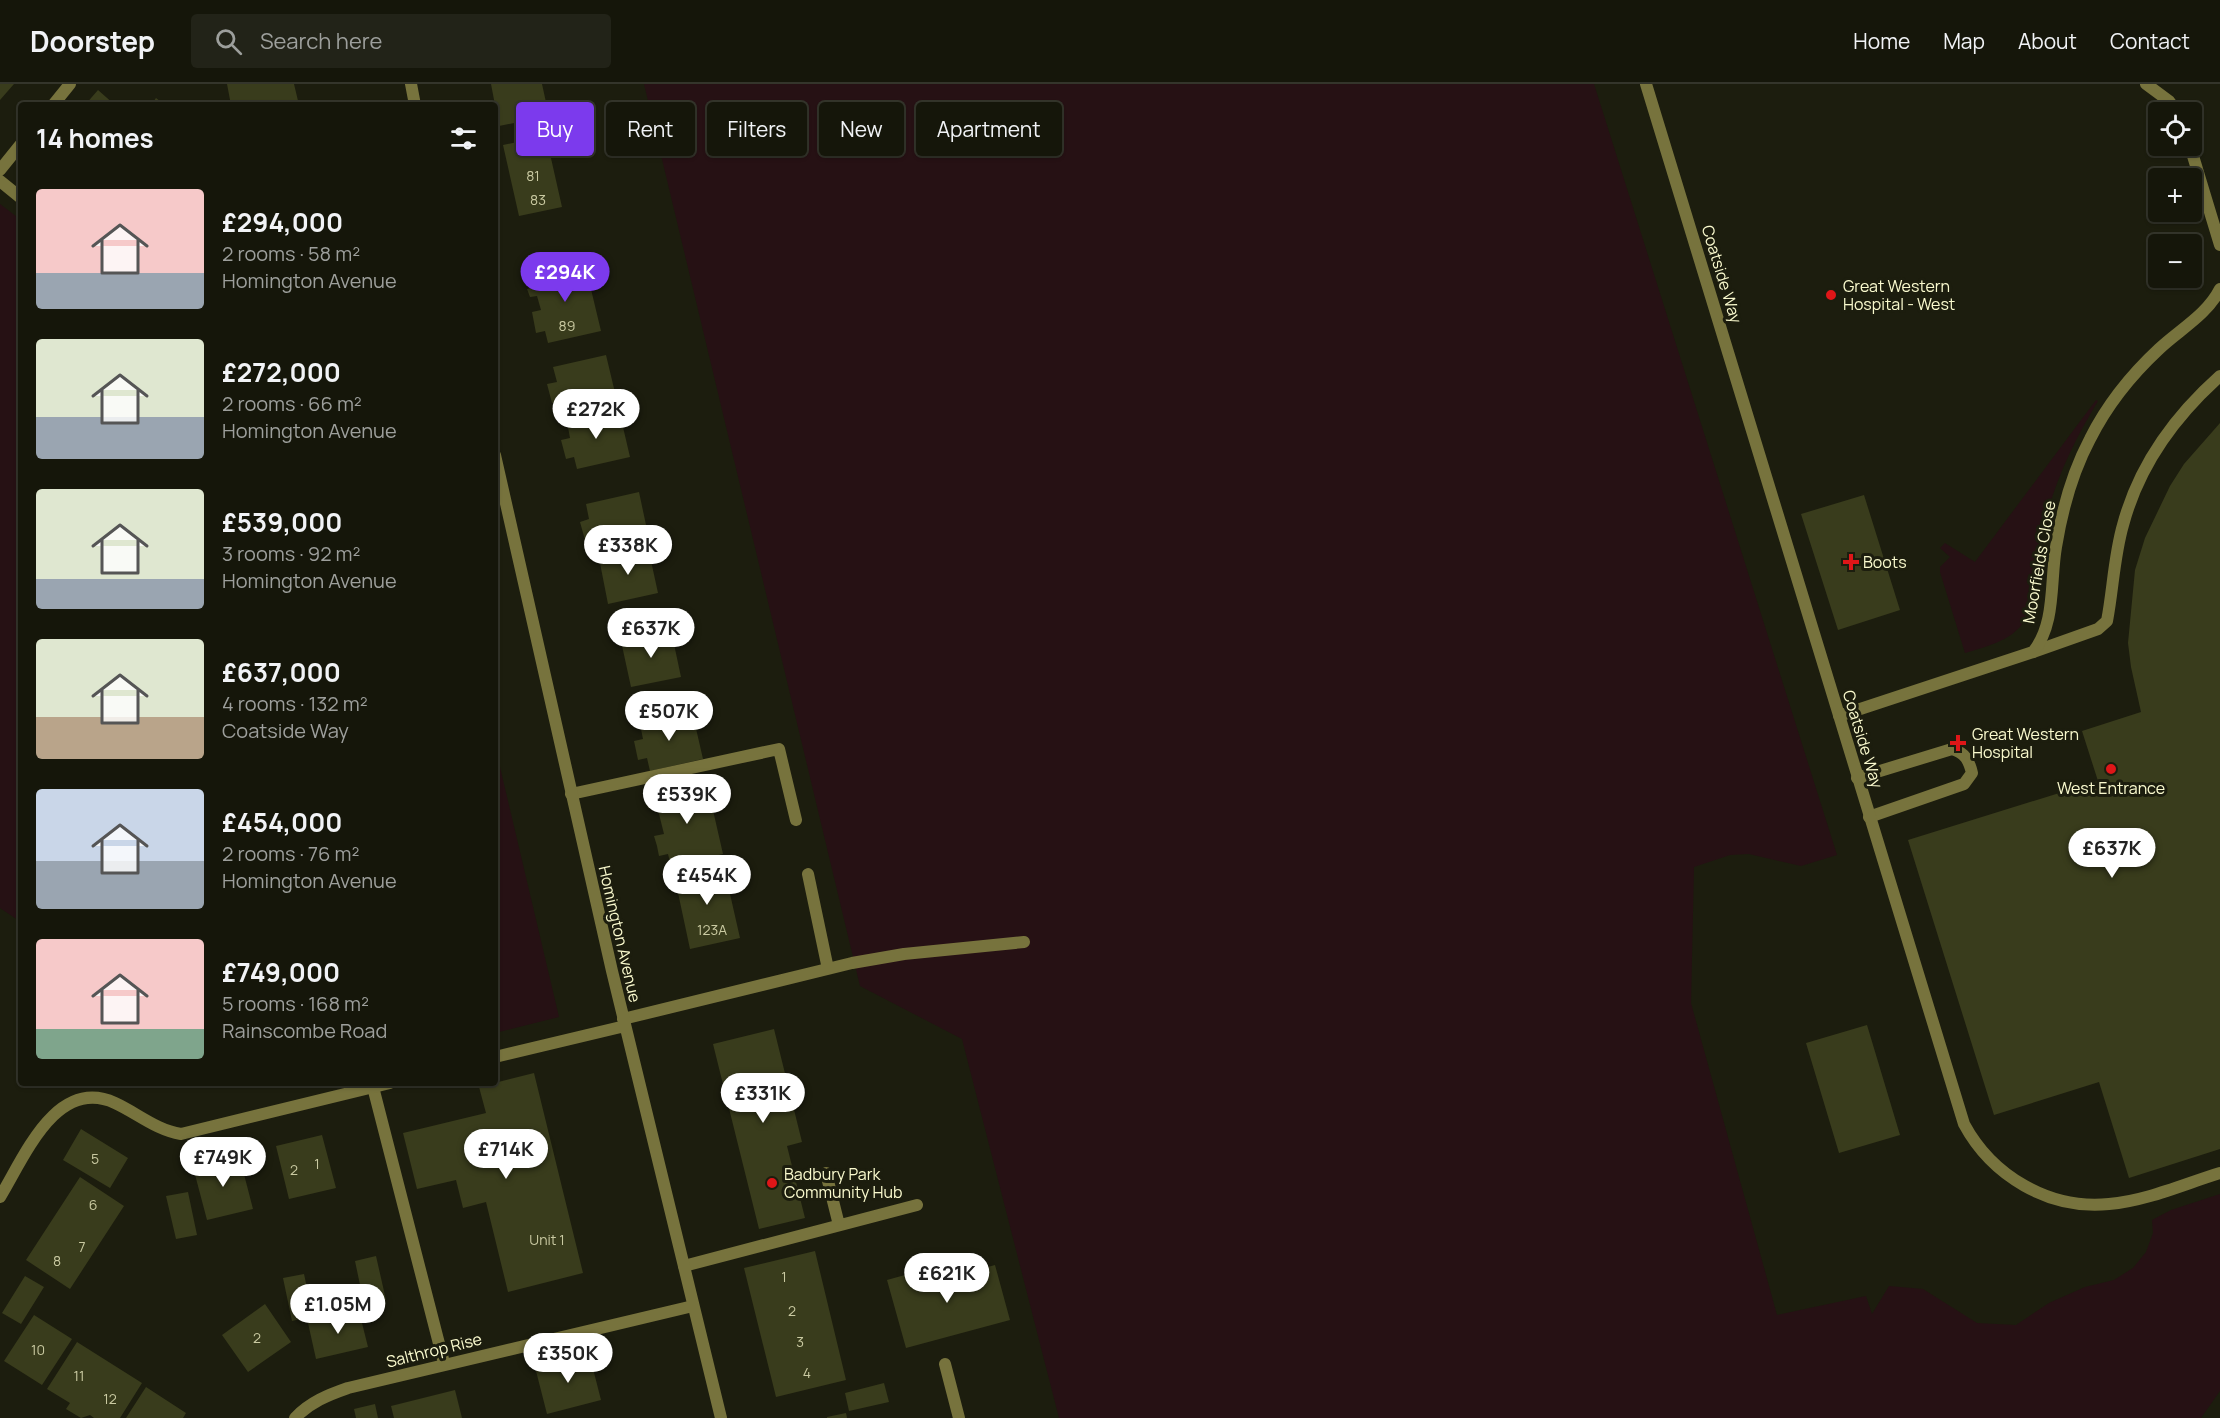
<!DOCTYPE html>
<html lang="en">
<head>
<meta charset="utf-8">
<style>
  body { margin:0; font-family:Manrope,sans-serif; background:#222318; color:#f1f3f6; height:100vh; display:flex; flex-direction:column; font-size:22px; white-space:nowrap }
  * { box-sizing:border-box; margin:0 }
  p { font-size:20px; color:#9d9f9c }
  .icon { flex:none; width:33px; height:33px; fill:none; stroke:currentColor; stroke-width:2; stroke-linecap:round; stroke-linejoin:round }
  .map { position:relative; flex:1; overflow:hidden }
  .sheet { position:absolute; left:18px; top:18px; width:480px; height:984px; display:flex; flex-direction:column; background:#15160a; border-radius:6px; box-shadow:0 2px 4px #0004,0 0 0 2px #34352b }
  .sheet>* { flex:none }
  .hud { position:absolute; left:516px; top:18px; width:570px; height:54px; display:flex; gap:12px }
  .fabs { position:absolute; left:2148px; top:18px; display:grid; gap:12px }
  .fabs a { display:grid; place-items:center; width:54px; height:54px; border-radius:6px; background:#15160a; box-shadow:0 2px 4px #0004,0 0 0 2px #34352b; font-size:30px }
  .price { position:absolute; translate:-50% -51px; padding:0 14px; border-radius:21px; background:#fff; color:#222; font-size:20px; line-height:39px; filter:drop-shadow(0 2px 3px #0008) }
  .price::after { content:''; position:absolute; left:50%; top:36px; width:18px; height:14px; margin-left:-9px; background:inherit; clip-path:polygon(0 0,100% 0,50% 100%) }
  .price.active { background:#7c3aed; color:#fff }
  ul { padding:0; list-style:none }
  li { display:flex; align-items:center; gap:18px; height:150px; padding:0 18px }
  li span { display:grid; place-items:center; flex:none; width:168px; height:120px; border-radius:6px; color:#555 }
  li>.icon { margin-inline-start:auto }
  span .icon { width:72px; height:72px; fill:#fffc; stroke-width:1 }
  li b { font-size:26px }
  h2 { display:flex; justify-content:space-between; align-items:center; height:72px; padding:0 18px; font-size:26px }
  .chip { padding:0 21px; border-radius:6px; background:#15160a; box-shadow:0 2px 4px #0004,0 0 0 2px #34352b; font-size:21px; line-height:54px }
  .chip.active { background:#7c3aed; color:#fff }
  header { display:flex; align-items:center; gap:36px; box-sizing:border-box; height:84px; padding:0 30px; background:#15160a; border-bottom:2px solid #34352b }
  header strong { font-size:28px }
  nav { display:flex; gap:33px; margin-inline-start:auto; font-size:21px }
  .search { width:420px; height:54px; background:#222318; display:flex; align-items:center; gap:15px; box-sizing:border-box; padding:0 21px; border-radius:6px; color:#9d9f9c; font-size:22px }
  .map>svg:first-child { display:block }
</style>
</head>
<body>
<header>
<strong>Doorstep</strong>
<div class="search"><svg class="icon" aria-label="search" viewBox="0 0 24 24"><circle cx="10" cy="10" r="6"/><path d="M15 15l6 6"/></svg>Search here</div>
<nav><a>Home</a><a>Map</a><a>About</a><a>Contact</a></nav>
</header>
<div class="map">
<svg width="2220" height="1334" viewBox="0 0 2220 1334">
  <rect width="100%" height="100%" fill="#1c1d0e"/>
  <!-- green -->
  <path fill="#261114" d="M644,0H1594L1837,771L1801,782L1749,770L1730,771L1694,783L1691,919L1777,1231L1866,1212L1872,1230L1889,1202L1923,1205L1977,1239L2016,1241L2049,1219L2085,1203L2114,1196L2133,1184L2146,1168L2153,1149L2152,1136L2171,1126L2220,1110V1307L2201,1334H1059L962,955L860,902Z
    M0,120L21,136V838L0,824Z
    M2096,316L2098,317C2072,360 2052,402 2042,452C2036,477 2038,510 2027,533C2015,556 1988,562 1965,569L1940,488V483L1950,473L1940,464L1945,459L1975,478Z
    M495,662L559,933L495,949Z"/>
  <!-- building -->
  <path fill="#393c1c" d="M0,0H14L0,16Z
    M227,0H294L299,21H231Z
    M491,0H542L549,32L499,42Z
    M98,6L115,21H85Z
    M156,14L165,21H151Z
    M546,52L562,123L519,132L503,61Z
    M584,176L601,247L548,259L545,247L536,249L532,228L541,226L537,212L530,213L527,205L537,202L533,188Z
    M606,271L617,317L564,329L561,317L552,319L547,300L557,298L553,283Z
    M619,326L630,373L577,385L574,373L566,375L561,356L570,354L567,338Z
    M2220,339V1065L2129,1094L2099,998L1994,1031L1908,756L2098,697L2082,647L2141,628L2131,583L2128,559L2135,486L2145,454L2170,402L2184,380Z
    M639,408L649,455L596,467L593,454L585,456L580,438L589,435L586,420Z
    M1864,411L1900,526L1838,546L1801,430Z
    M648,463L658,509L608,520L599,474Z
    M671,546L681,593L631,603L621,557Z
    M692,627L703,675L650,687L647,674L638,676L634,657L643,655L640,640Z
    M707,700L723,770L671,782L668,770L659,772L657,762L654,752L664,750L657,722L648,724L646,714Z
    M723,779L740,854L690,865L674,790Z
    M1867,941L1900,1051L1839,1069L1806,959Z
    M774,945L802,1058L787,1062L805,1134L759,1145L713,960Z
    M534,989L583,1189L508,1208L486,1118L463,1124L456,1096L417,1105L403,1049L486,1029L479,1003Z
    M81,1045L128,1074L110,1104L63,1076Z
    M322,1051L336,1104L289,1115L276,1062Z
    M239,1071L253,1125L207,1136L193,1083Z
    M80,1093L124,1122L70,1205L26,1176Z
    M188,1108L197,1151L176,1155L166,1112Z
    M815,1167L846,1296L776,1313L744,1184Z
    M376,1172L386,1216L364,1220L355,1177Z
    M995,1181L1010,1236L906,1264L887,1196L937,1182L940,1196Z
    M304,1190L313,1232L292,1237L283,1194Z
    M25,1192L44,1203L21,1240L2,1229Z
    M265,1220L291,1258L248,1288L222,1251Z
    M359,1227L368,1263L316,1275L308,1239Z
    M34,1231L72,1255L42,1301L4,1277Z
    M77,1258L142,1299L120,1334H94L90,1331L81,1334L66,1325L70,1319L47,1305Z
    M589,1269L601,1316L547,1330L535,1283Z
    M884,1299L889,1318L849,1327L845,1309Z
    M146,1303L186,1329L183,1334H126Z
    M455,1306L462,1334H394L391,1322Z
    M375,1320L378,1334H356L354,1325Z
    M846,1329L847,1334H827V1333Z"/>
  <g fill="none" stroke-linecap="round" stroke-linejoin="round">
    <!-- lane -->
    <path stroke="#77733d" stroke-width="12" d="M2033,568L2098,545L2107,537C2113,506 2114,472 2123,441C2139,381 2174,333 2220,292
      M1857,694L1952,665C1965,669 1969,676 1972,689L1964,700L1869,733
      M571,710L779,665L796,736
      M808,790L828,885
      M623,935L852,879L904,870L1024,858
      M373,1003L444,1279
      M826,1089L839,1141
      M684,1182L917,1121"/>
    <!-- street -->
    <path stroke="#77733d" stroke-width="12" d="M411,0L415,21
      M1646,0L1964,1040C1992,1092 2049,1126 2109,1120C2146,1117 2184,1100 2220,1089
      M2146,0L2169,17L2177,28
      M53,21L70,0
      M2190,62L2220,161
      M0,86L21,60
      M0,97L21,114
      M495,371L612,887L721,1334
      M1839,632L2033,568C2056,540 2050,498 2056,463C2062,426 2072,389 2090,355C2107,321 2131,291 2159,265C2179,246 2207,231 2220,205
      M495,973L625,942
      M0,1113C24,1074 56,992 115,1019C137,1029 156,1046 181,1050L390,999
      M945,1280L959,1334
      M295,1334C310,1318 328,1311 348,1304L693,1222"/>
  </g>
  <!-- markers -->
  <g fill="#df1618" stroke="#1c1d0e" stroke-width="2">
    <circle cx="1831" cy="211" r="6"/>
    <path d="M1848 469h6v6h6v6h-6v6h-6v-6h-6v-6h6z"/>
    <path d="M1955 650h6v6h6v6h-6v6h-6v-6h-6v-6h6z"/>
    <circle cx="2111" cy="685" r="6"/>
    <circle cx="772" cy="1099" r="6"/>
  </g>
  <g text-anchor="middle" stroke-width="6" stroke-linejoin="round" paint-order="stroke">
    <!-- number labels -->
    <g font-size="14" fill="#cacaa2">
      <text x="533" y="97">81</text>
      <text x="538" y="121">83</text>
      <text x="567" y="247">89</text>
      <text x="712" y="851">123A</text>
      <text x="95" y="1080">5</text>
      <text x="317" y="1085">1</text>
      <text x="294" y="1091">2</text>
      <text x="93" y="1126">6</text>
      <text x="547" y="1161">Unit 1</text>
      <text x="82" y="1168">7</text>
      <text x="57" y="1182">8</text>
      <text x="784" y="1198">1</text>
      <text x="792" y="1232">2</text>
      <text x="257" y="1259">2</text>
      <text x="800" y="1263">3</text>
      <text x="38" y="1271">10</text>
      <text x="807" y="1294">4</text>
      <text x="79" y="1297">11</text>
      <text x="110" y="1320">12</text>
    </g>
    <!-- street labels -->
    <g font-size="16" fill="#faface" stroke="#1c1d0e">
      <text transform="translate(1722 190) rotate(73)" y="6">Coatside Way</text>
      <text transform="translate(2039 478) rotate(-80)" y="6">Moorfields Close</text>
      <text transform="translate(1863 655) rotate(73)" y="6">Coatside Way</text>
      <text transform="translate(620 850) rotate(77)" y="6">Homington Avenue</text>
      <text transform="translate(434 1266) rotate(-14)" y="6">Salthrop Rise</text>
    </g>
    <!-- poi labels -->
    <g font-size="16" fill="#faface" stroke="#1c1d0e" text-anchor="start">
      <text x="1843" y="208">Great Western<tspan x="1843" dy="18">Hospital - West</tspan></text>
      <text x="1863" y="484">Boots</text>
      <text x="1972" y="656">Great Western<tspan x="1972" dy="18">Hospital</tspan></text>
      <text x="2111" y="710" text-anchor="middle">West Entrance</text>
      <text x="784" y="1096">Badbury Park<tspan x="784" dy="18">Community Hub</tspan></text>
    </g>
  </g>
</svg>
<div class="fabs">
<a><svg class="icon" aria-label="locate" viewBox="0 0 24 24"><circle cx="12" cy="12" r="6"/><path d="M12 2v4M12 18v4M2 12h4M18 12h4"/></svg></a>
<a>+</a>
<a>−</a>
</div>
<b class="price active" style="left:565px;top:219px">£294K</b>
<b class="price" style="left:596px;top:356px">£272K</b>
<b class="price" style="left:628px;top:492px">£338K</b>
<b class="price" style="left:651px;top:575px">£637K</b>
<b class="price" style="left:669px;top:658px">£507K</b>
<b class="price" style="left:687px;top:741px">£539K</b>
<b class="price" style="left:2112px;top:795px">£637K</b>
<b class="price" style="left:707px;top:822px">£454K</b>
<b class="price" style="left:763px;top:1040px">£331K</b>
<b class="price" style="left:506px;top:1096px">£714K</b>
<b class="price" style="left:223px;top:1104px">£749K</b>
<b class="price" style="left:947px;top:1220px">£621K</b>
<b class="price" style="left:338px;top:1251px">£1.05M</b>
<b class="price" style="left:568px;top:1300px">£350K</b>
<div class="hud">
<a class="chip active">Buy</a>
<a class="chip">Rent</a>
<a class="chip">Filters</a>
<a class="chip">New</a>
<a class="chip">Apartment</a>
</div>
<section class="sheet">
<h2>14 homes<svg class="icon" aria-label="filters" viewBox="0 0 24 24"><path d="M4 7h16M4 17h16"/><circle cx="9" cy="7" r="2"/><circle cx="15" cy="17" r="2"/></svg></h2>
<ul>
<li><span style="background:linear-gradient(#f6c9c9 70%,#9aa5b1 0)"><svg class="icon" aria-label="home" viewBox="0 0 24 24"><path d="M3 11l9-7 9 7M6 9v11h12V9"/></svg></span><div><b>£294,000</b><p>2 rooms · 58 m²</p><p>Homington Avenue</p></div></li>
<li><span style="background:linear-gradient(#dfe7d0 65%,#9aa5b1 0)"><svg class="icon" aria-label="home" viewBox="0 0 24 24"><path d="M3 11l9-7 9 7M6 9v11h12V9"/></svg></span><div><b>£272,000</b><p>2 rooms · 66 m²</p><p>Homington Avenue</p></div></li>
<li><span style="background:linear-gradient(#dfe7d0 75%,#9aa5b1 0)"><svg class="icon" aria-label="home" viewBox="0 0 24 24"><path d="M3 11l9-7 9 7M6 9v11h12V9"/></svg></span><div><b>£539,000</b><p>3 rooms · 92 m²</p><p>Homington Avenue</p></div></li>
<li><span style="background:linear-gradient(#dfe7d0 65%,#b9a48a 0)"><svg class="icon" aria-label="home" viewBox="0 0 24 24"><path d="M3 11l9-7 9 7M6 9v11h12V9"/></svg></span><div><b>£637,000</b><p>4 rooms · 132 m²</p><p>Coatside Way</p></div></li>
<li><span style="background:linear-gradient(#c9d6e8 60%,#9aa5b1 0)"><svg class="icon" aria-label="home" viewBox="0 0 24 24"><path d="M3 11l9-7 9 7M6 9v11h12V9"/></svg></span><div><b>£454,000</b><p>2 rooms · 76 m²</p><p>Homington Avenue</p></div></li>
<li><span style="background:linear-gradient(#f6c9c9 75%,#7fa58c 0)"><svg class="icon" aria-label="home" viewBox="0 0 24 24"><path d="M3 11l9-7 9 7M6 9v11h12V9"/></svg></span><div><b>£749,000</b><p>5 rooms · 168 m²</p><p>Rainscombe Road</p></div></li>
</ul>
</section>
</div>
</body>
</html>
